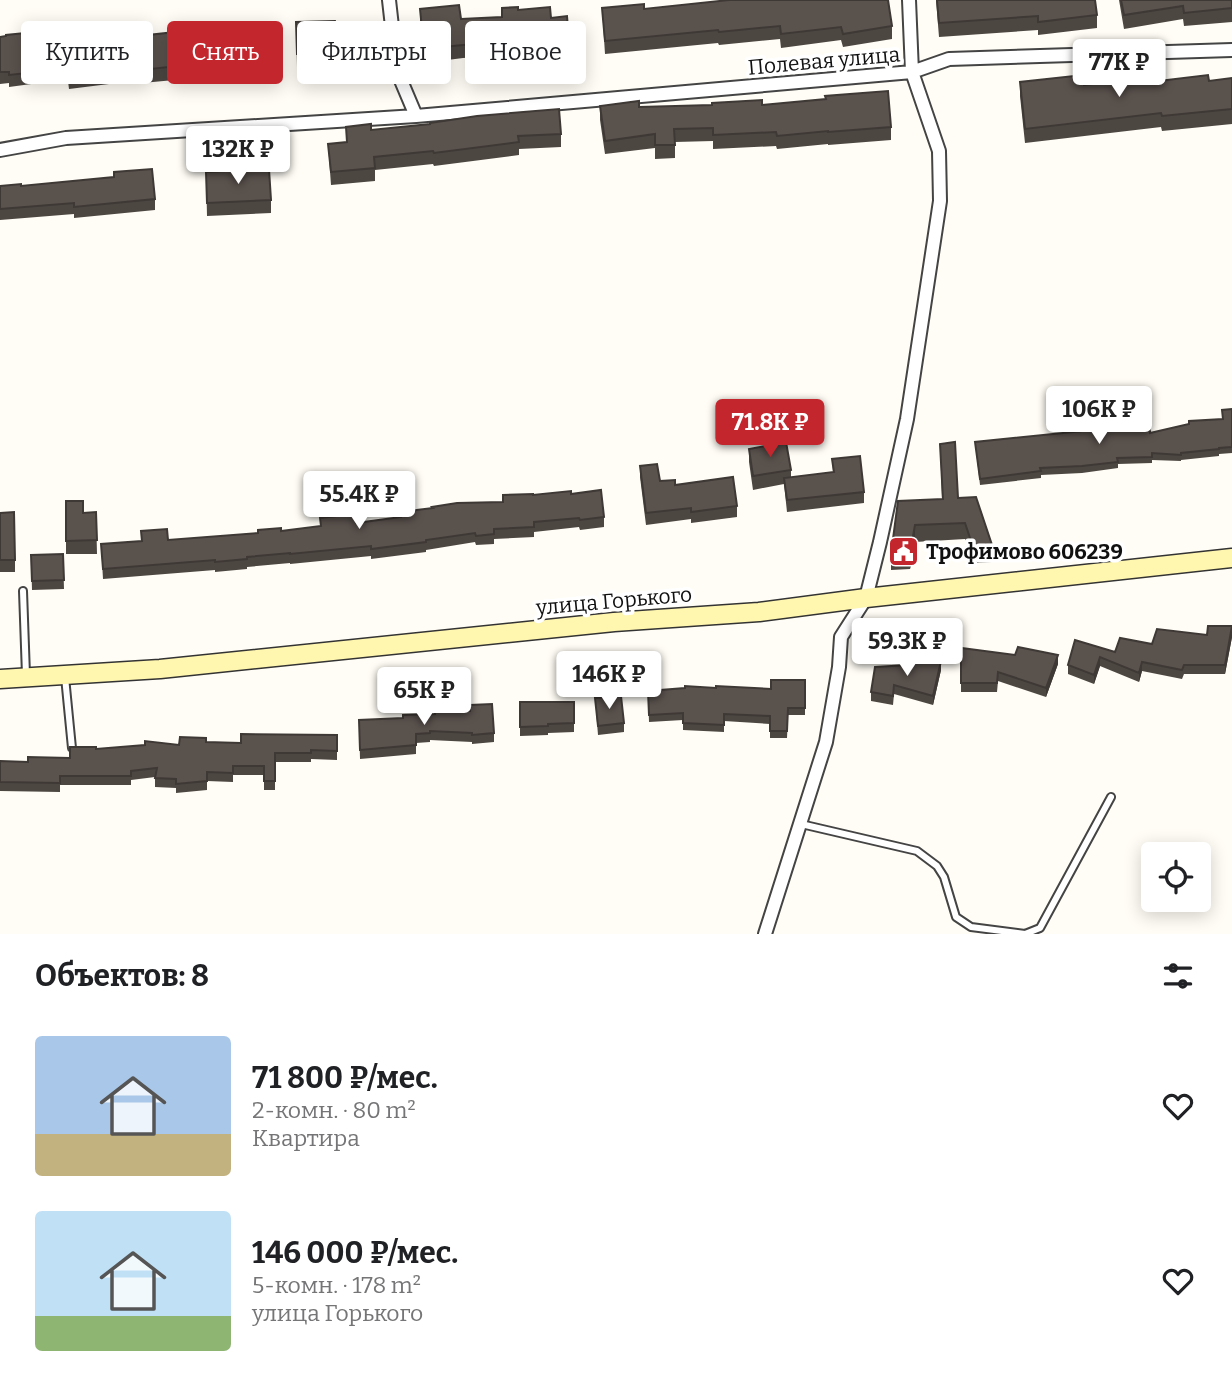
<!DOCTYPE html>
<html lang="ru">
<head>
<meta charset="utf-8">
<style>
  body { margin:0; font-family:Bitter,serif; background:#f2f2f2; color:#202124; height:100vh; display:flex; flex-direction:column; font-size:26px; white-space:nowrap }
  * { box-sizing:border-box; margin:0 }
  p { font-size:23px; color:#757577 }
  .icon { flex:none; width:38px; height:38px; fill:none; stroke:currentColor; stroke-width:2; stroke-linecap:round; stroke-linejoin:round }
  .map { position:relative; height:934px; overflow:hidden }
  .side { display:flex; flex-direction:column; background:#fff; flex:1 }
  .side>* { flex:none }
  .guide { position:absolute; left:21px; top:21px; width:700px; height:63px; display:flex; gap:14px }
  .tools { position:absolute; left:1141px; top:842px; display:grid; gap:14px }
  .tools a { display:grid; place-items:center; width:70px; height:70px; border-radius:7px; background:#fff; box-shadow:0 4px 18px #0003; font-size:35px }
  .price { position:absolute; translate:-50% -60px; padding:0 16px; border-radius:7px; background:#fff; color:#222; font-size:23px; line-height:46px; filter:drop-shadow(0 2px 4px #0008) }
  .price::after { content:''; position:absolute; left:50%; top:42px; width:21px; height:16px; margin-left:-10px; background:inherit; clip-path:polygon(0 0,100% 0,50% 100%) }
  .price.selected { background:#c4262e; color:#fff }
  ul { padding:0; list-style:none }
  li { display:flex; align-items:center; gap:21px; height:175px; padding:0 35px }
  li span { display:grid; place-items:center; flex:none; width:196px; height:140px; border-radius:7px; color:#555 }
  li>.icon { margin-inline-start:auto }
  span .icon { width:84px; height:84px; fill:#fffc; stroke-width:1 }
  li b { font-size:30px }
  h2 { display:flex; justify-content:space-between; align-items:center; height:84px; padding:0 35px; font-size:30px }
  .tag { padding:0 24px; border-radius:7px; background:#fff; box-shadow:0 4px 18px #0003; font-size:24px; line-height:63px }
  .tag.selected { background:#c4262e; color:#fff }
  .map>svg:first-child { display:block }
</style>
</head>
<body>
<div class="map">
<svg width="1232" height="934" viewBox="0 0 1232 934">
  <rect width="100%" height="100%" fill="#fffdf5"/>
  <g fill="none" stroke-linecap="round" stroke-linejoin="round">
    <defs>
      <path id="service" d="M23,591L26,675
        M65,677L72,748
        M801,824L917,851L937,866L944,877L956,917L971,927L1025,934L1040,928L1111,797"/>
      <path id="minor" d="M389,0L397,71L416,116
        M0,150L66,138L416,116L912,72L949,59L1232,50
        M765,934L826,742L839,667L841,637L866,598L880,542L907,419L940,201L939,151L912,72L909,0"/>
      <path id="secondary" d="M0,679L160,669L614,622L759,612L866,598L1232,558"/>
    </defs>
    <!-- service casing -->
    <use href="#service" stroke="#444" stroke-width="10"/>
    <!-- minor casing -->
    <use href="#minor" stroke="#444" stroke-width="16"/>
    <!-- secondary casing -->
    <use href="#secondary" stroke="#333" stroke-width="21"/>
    <!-- service -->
    <use href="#service" stroke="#fff" stroke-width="6"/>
    <!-- minor -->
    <use href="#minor" stroke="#fff" stroke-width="12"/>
    <!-- secondary -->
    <use href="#secondary" stroke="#fff6b0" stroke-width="18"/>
  </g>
  <!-- wall -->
  <path fill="#4d4742" d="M936,0H1095L1097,15V28L1038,35V30L939,37Z
    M1119,0H1232V22L1184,26L1183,19L1124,29Z
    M602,8L892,26V39L843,47L841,40L781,48L780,39L719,45L718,43L605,54Z
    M420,9L461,19L502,17L518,10L551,18L569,41V54L527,58V55L463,58L424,63L420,23Z
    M296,22L336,25L376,51V64L297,67Z
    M45,31L46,82L9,87V83L0,84V37Z
    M64,35L109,70V84L69,89L64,49Z
    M139,36L248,55V68L196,75V78L142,83L139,49Z
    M1232,78V124L1162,131L1161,127L1025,143L1020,96V82L1084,85L1209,81Z
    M600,106L639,107L891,127V140L828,145V144L777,149L776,146L713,149V141L675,142V158L655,159V148L605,154L600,120Z
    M346,127L371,130L561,134V147L519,149V155L434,166L433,164L375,170V181L331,185L328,144L346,142Z
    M206,172L271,200V213L207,216Z
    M0,186H21L155,199V210L74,218V214L0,220Z
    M1232,409V453L1219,454V456L1181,460V461L1152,460V463L1118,464V468L1082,473L1041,475V478L980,485L975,442L1150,433L1223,419Z
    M940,444L958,498L992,545V562L973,563L965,539L915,542L910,569L891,570V554L898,501L942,499Z
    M749,449L791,470V478L833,472L832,459L864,492V503L787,512L784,484L753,490L749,462Z
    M640,466L660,481L675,485L737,506V517L691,523V519L646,525L640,477Z
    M571,494L604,517V527L580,530L579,527L534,532V537L494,539V544L476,545L475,542L426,550V552L371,559V556L290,564V563L247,567V569L215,572V570L103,579L101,544L141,541V531L168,540L281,531L320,526V518L356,523L400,517L503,502L533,495Z
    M66,501L83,513L96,512L97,554H66Z
    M0,513L15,560V572H0Z
    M63,554L64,589L32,590L31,555Z
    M1232,626V637L1225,674H1184L1182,679L1142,671L1139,682L1100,666L1094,684L1068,674V665L1115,652L1207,635Z
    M961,648L1015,655L1058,664L1046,697L998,681L997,692H961Z
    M941,670L933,705L894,694L893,705L871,701V692Z
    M805,680V715H788L787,738H770V724L724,721V732L683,730V720L649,722L648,691L716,688L771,689Z
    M595,698L624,723V732L598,735Z
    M520,702H574V732L548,733V735L520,736Z
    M359,720L494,733V742L472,744V742L430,740V742L416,743V754L360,759Z
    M337,735V760L311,759V762H275V790H264V775H233V782L207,781V790L176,793V788L155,787V777L131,780V785H60V792L0,791V761L28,762L70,758L96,749L179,745L206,742L241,743Z"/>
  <!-- shaded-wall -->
  <path fill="#3f3936" d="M915,525V542L910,569V553Z
    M1232,628V637L1225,674V665Z
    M1058,655V664L1046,697V688Z
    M1100,657V666L1094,684V675Z
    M941,661V670L933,705V696Z
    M1142,662V671L1139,682V673Z"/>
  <!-- building -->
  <path fill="#5a524d" stroke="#3f3936" stroke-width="2" d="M729,0H888L892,26L843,34L841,27L781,34L780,26L719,32L718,30L605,41L602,8L644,4V9Z
    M937,0H1095L1097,15L1038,22V16L939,23Z
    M1121,0H1232V8L1184,13L1183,6L1124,15Z
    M459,5L461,19L502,17V8L518,7V10L550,7L551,18L567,16L569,41L527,44V42L463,45L424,49L420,9Z
    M335,21L336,25L374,23L376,51L297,54L296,22Z
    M244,22L248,55L195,61L196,64L142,70L139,36L203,29V27Z
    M104,30L109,70L69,75L64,35Z
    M45,31L46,71L9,75V72H0V37L6,36V35Z
    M1083,75L1084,85L1142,79V83L1208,75L1209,81L1232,78V109L1162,116L1161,113L1025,129L1020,82Z
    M888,91L891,127L828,132V131L777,136L776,132L713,135V128L674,129L675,145H655V134L605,141L600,106L639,101V107L712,105V103L762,100V105L826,99L825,96Z
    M559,109L561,134L518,136L519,142L434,153L433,151L374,157L375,168L331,172L328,144L347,142L346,127L371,124V130L430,124V123L477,116Z
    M152,169L155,199L74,207V203L0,209V186L21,184V186L114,177V172Z
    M269,169L271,200L207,203L206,172Z
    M1232,409V447L1219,448V449L1181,453V455L1152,453V457L1117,458L1118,462L1082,466L1040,468L1041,471L980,479L975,442L1122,427V424L1149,421L1150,433L1189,424V421L1223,419L1222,410Z
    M786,442L791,470L753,476L749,449Z
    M955,442L958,498L976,497L992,545L973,547L965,523L915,525L910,553L891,554L898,501L943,499L940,444Z
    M860,456L864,492L787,500L784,478L834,472L832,459Z
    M657,464L660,481L675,480V485L733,477L737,506L691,512V508L646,513L640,466Z
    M601,490L604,517L580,520L579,518L534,522V527L494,529V534L476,536L475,533L426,540V542L371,549V546L290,554V553L247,557V559L215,562V560L103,569L101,544L142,541L141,531L167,529L168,540L258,533V530L281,528V531L321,526L320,518L355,514L356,523L401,517L400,512L433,508L432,507L457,503L503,502V495L533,494V495L571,491V494Z
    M66,501H83V513L96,512L97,540L66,541Z
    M14,512L15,560H0V513Z
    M63,554L64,580L32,581L31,555Z
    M1208,626H1232L1225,665H1184L1182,670L1142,662L1139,673L1100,657L1094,675L1068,665L1075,640L1115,652L1120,638L1152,644L1157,629L1207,635Z
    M1018,647L1058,655L1046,688L998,672L997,683H961V648L1015,655Z
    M908,661H941L933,696L894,685L893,696L871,692L875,667L908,665Z
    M771,680H805V708H788L787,731H770V716L724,714V725L683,723V713L649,715L648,691L685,688V686L716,688V686L771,689Z
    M621,696L624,723L598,726L595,698Z
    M520,702H574V723L548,724V726L520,727Z
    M492,704L494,733L472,735V733L430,731V733L416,734V745L360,750L359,720L403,718V715L435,714V709L470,711V705Z
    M241,734L337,735V751L311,750V753H275V781H264V766H233V773L207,772V781L176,784V779L155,778L157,768L131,771V776H60V783L0,782V761L28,762V757L70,758V747H96V749L145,745V741L179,745L180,737L206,738V742L241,743Z"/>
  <!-- icons -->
  <defs>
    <symbol id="civic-square" viewBox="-11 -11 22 22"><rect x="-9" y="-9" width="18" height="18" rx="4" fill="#c4262e" stroke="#fff"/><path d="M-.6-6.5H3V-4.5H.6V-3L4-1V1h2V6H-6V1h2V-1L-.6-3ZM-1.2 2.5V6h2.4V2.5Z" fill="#fff"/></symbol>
  </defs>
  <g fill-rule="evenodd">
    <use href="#civic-square" x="886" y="534" width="35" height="35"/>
  </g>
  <g text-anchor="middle" stroke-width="7" stroke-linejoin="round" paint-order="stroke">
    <!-- street labels -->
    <g font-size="21" fill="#111" stroke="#fff">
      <text transform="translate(824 61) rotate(-5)" y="7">Полевая улица</text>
      <text transform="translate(614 601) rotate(-5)" y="7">улица Горького</text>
    </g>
    <!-- poi labels -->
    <g font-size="21" font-weight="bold" fill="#111" stroke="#fff" text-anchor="start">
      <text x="926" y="559">Трофимово 606239</text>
    </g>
  </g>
</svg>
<div class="tools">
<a><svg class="icon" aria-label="locate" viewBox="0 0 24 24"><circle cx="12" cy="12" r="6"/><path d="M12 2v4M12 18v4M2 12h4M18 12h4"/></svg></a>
</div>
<b class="price" style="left:1119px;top:99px">77K ₽</b>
<b class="price" style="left:238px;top:186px">132K ₽</b>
<b class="price" style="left:1099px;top:446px">106K ₽</b>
<b class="price selected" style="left:770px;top:459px">71.8K ₽</b>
<b class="price" style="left:359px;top:531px">55.4K ₽</b>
<b class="price" style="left:907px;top:678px">59.3K ₽</b>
<b class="price" style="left:609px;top:711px">146K ₽</b>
<b class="price" style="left:424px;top:727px">65K ₽</b>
<div class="guide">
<a class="tag">Купить</a>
<a class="tag selected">Снять</a>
<a class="tag">Фильтры</a>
<a class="tag">Новое</a>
</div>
</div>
<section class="side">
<h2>Объектов: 8<svg class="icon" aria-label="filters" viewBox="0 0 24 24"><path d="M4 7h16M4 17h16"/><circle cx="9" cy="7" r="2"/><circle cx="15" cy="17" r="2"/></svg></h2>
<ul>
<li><span style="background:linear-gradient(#a9c7e8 70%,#c2b280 0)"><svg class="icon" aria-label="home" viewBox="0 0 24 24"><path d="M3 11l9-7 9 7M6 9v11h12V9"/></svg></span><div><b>71 800 ₽/мес.</b><p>2-комн. · 80 m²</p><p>Квартира</p></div><svg class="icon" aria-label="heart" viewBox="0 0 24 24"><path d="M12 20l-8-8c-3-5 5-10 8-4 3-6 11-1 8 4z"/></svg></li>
<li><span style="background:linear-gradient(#bfe0f5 75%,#8fb573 0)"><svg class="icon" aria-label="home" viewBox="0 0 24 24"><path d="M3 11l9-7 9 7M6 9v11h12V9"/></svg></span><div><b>146 000 ₽/мес.</b><p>5-комн. · 178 m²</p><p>улица Горького</p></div><svg class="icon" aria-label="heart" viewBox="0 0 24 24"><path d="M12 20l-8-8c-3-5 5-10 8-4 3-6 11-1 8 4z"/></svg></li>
</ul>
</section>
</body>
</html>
